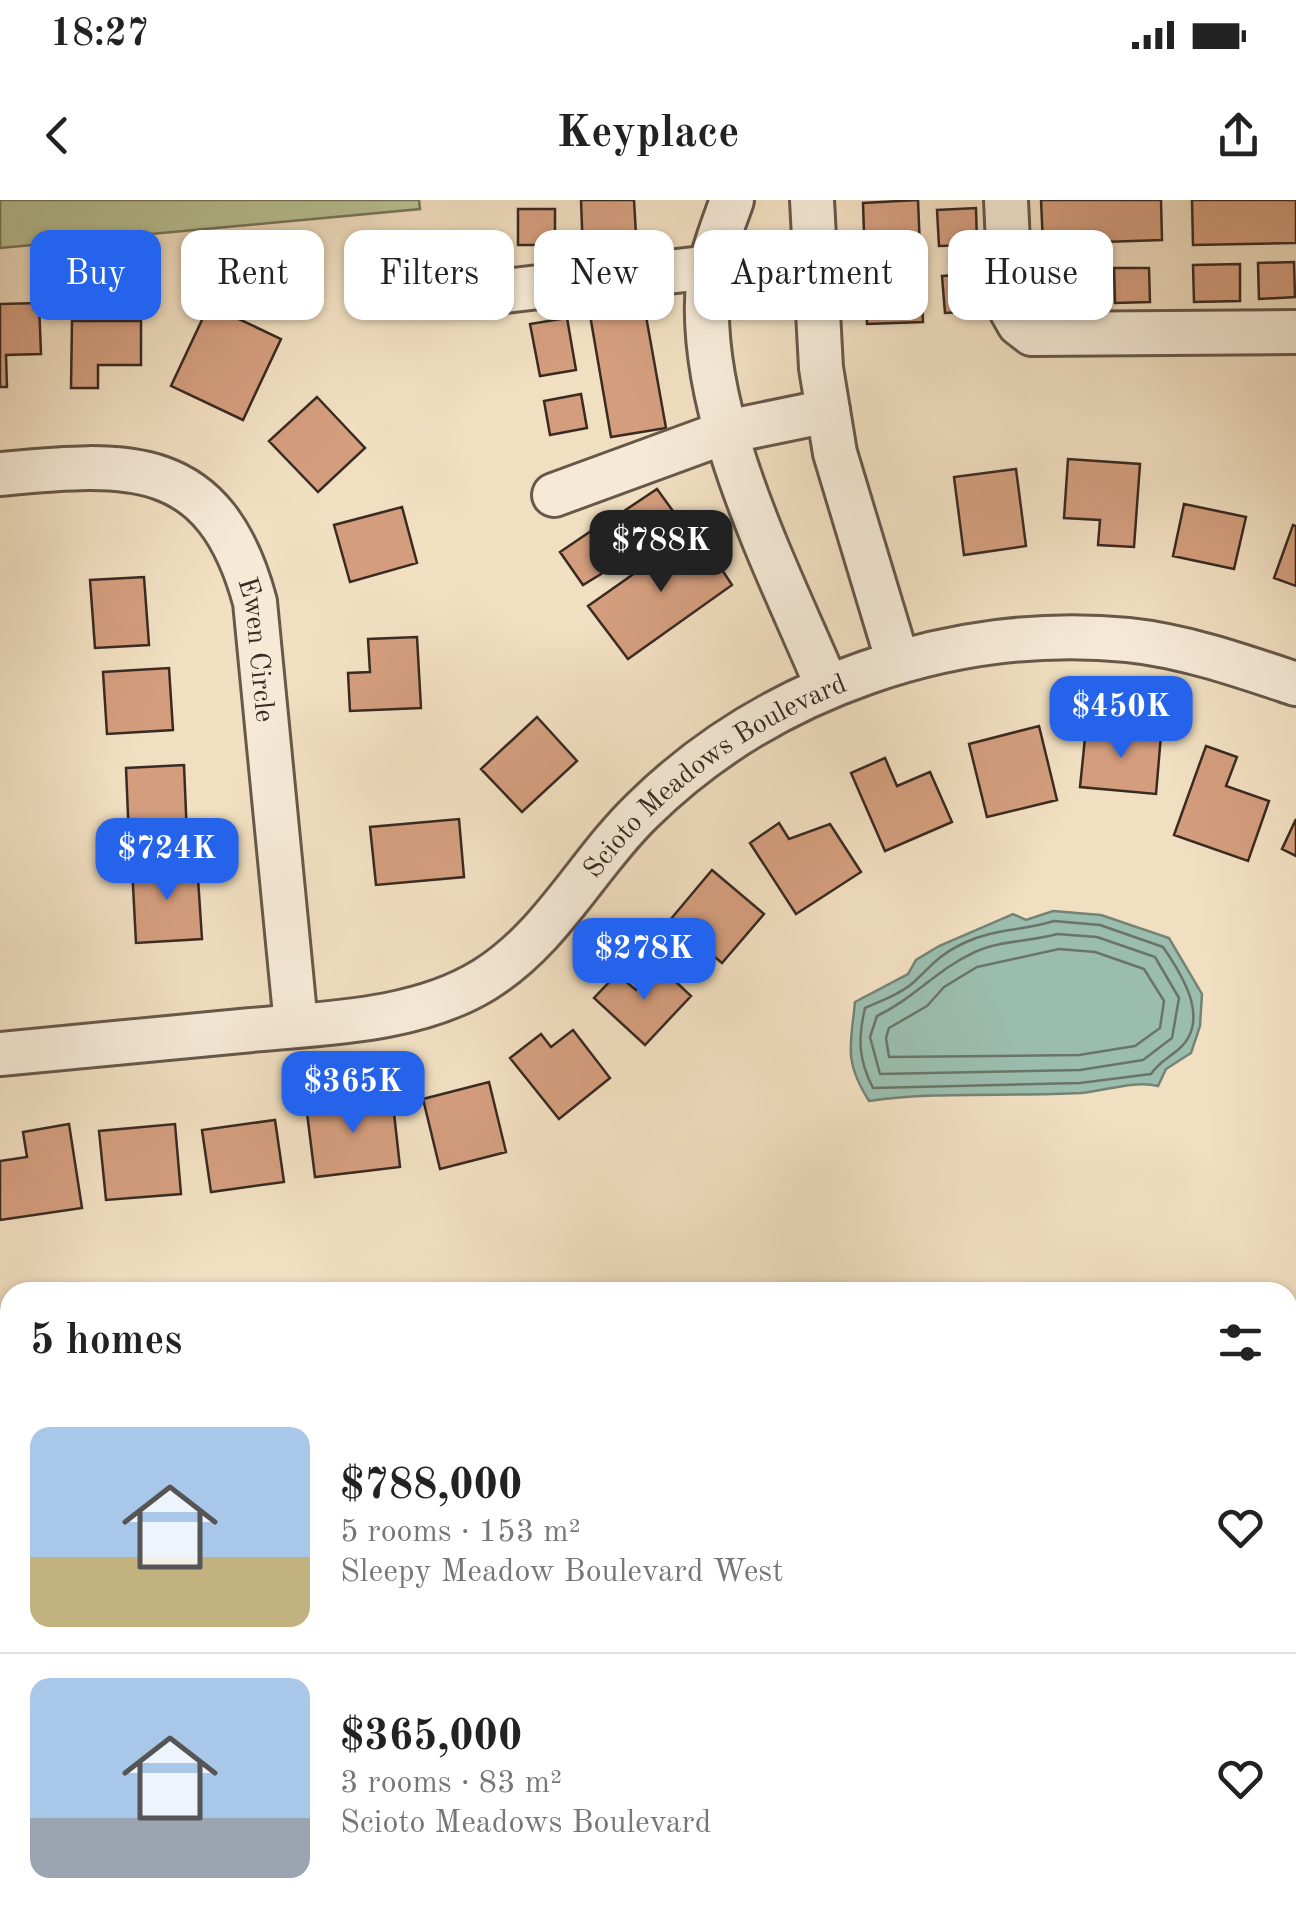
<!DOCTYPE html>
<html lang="en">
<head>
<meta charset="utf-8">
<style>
  body { margin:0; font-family:"Old Standard TT",serif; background:#f2f2f2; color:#222; height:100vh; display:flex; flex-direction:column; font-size:38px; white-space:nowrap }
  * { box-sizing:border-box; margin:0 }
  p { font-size:32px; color:#767676 }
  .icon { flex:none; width:55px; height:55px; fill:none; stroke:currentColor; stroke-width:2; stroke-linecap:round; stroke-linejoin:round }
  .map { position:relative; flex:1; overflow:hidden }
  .sheet { position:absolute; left:0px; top:1082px; width:1298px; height:642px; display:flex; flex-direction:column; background:#fff; border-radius:30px 30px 0 0; box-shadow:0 2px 8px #0004 }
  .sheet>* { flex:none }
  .guide { position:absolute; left:30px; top:30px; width:1238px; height:90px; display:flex; gap:20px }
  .price { position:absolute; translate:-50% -85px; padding:0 22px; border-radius:20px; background:#2563eb; color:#fff; font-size:32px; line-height:65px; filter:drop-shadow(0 2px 5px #0008) }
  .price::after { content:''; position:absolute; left:50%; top:60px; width:30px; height:22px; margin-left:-15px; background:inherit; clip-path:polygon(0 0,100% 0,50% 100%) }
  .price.on { background:#222; color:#fff }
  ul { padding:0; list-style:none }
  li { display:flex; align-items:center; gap:30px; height:250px; padding:0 30px }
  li+li { border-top:2px solid #e0e0e0 }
  li span { display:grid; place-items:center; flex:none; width:280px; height:200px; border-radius:20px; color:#555 }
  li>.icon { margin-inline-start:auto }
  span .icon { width:120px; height:120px; fill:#fffc; stroke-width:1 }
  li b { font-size:42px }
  h2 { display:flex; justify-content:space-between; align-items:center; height:120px; padding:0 30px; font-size:42px }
  .chip { padding:0 35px; border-radius:20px; background:#fff; box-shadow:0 2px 8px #0004; font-size:35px; line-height:90px }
  .chip.on { background:#2563eb; color:#fff }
  .status { display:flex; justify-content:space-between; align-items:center; height:70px; padding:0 50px; background:#fff; direction:ltr }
  .status svg { height:28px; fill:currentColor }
  header { display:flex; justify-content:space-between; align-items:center; height:130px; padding:0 30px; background:#fff; font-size:45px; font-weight:700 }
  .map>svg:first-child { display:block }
</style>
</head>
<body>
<div class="status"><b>18:27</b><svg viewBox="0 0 49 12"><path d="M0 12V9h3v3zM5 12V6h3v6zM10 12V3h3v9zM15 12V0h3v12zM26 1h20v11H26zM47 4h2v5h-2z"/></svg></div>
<header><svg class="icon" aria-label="back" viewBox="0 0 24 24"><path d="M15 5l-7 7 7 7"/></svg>Keyplace<svg class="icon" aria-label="share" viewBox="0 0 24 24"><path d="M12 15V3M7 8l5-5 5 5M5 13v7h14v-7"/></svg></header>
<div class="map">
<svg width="1296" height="1724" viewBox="0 0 1296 1724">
  <rect width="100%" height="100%" fill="#f1dfc1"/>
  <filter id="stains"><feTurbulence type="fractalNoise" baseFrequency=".002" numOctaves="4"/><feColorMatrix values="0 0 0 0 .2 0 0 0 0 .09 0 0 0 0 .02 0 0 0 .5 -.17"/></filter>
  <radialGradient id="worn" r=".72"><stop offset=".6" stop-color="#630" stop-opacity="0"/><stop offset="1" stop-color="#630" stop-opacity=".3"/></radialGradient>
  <!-- green -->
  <path fill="#b8c294" stroke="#78765b" stroke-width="2.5" d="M0,0H419L420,9L0,48Z"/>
  <!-- water -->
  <path fill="#9bbdae" stroke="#748376" stroke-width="2.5" d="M1053,711L1101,715L1169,738L1202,794L1200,826L1191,853L1166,869L1158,886C1133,880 1106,891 1081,893C1010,897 939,891 869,901C843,860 851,845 855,802L908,774L916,760L939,746L1013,714L1026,720Z"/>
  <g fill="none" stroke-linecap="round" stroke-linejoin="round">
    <!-- shore -->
    <path stroke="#6a7468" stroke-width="2.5" d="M1054,721L1100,725L1163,747C1181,773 1211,819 1180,848C1169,858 1159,862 1151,874L1080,883L873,888C858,859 858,838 865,808C881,801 902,793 914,782C933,764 939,755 964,743C995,728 1023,731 1054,721Z
      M1057,734L1097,737L1155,757L1179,798L1172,838L1143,860L1080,870L880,874L870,837L877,816C915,798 937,769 975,752C1001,740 1029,742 1057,734Z
      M1059,749L1095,752L1144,769L1164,801L1160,828L1135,846L1079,855L889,857L886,838L889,828L927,806L944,787L977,767Z"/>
    <!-- stream -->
    <path stroke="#748376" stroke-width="10" d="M620,1715L635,1724
      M473,1724L475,1715"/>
  </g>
  <!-- building -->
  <path fill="#d49e7e" stroke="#392b22" stroke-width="2.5" d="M581,0H634L637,52L583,54Z
    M918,0L923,122L867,124L863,3Z
    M1041,0H1161L1162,40L1043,44Z
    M1192,0H1296V43L1193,45Z
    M976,8L977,45L939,46L937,10Z
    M518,9H555V45H518Z
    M1294,62L1295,97L1259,99L1258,63Z
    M1240,64V101L1194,102L1193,65Z
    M1089,68V106H1054V69Z
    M1114,68H1149L1150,102L1115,103Z
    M979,74L982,111L945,113L942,76Z
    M39,103L41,154L6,155L7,187H0V104Z
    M209,105L281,139L243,220L171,186Z
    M644,105L666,228L611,237L590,115Z
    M567,118L576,170L540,176L530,124Z
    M72,121H141V165H98V188H71Z
    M581,194L587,228L550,235L544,201Z
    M317,197L365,248L318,292L269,241Z
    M1068,259L1140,264L1134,347L1098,345L1100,320L1064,318Z
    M1016,269L1026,346L964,355L954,277Z
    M657,289L678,318L636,347L615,317Z
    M1184,304L1246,317L1234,369L1173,356Z
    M402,307L417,363L350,382L334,325Z
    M1293,325L1296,326V386L1274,378Z
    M594,329L619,363L583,385L560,352Z
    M696,330L732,385L628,459L588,406Z
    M144,377L149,445L95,448L90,380Z
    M417,437L421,508L350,511L348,473L370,472L368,439Z
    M169,468L173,530L107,534L103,472Z
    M537,517L577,561L522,612L481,569Z
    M1039,526L1057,600L987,617L969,544Z
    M1086,528L1161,535L1156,594L1080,587Z
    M1206,546L1237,557L1226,586L1269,601L1248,661L1174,635Z
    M885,558L897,586L930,572L952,622L885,651L851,573Z
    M184,565L187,636L129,639L126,568Z
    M459,619L464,677L376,685L370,627Z
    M1296,619V656L1282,649Z
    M779,623L789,639L830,624L861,672L796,714L750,643Z
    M197,663L202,739L136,743L132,667Z
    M712,670L764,714L722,763L670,720Z
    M658,765L691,796L645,845L594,798L617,774L636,790Z
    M573,830L610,878L559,919L510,858L541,834L551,847Z
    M489,882L506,952L440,969L423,899Z
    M392,895L400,967L315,977L306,905Z
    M275,920L284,982L211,992L202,930Z
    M69,924L82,1008L0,1020V961L27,957L23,932Z
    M175,924L181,994L106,1000L99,931Z"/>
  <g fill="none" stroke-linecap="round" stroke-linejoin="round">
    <defs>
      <g id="minor">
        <path d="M732,0C724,23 713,49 709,73C692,206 776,365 827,486"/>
        <path d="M812,0L821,168L835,253L898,462"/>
        <path d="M1006,0L1011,110L1019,124L1032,134L1296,132"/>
        <path d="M496,92L711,67"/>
        <path id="s1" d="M0,274C129,262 215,254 255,402L296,825"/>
        <path d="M554,295L726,232L828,211"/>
        <path id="s2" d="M0,854C80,846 161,839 241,831C320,823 414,823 484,780C552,738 587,664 643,610C768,487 953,423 1128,440C1185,446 1242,466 1296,484"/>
      </g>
    </defs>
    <!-- minor casing -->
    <use href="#minor" stroke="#67584a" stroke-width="48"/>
    <!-- minor -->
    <use href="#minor" stroke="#f6ead7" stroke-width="42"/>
  </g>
  <g text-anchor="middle" stroke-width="9" stroke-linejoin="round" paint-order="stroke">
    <!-- street labels -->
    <g font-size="28" fill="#392b22" stroke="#f6ead7">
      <text dy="10" stroke="none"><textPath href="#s1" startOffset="372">Ewen Circle</textPath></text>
      <text dy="10" stroke="none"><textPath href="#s2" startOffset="805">Scioto Meadows Boulevard</textPath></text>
    </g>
  </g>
  <rect width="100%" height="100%" filter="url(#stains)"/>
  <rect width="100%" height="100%" fill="url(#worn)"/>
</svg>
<b class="price on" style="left:661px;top:395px">$788K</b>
<b class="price" style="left:1121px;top:561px">$450K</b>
<b class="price" style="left:167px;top:703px">$724K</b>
<b class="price" style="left:644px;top:803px">$278K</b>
<b class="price" style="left:353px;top:936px">$365K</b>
<div class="guide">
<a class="chip on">Buy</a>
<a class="chip">Rent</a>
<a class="chip">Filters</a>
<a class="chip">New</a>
<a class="chip">Apartment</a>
<a class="chip">House</a>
</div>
<section class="sheet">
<h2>5 homes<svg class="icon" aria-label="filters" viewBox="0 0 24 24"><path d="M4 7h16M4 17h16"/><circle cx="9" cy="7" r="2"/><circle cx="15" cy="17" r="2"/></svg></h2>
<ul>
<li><span style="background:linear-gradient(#a9c7e8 65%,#c2b280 0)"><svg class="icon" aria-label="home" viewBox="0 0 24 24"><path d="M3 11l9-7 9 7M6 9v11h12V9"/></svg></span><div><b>$788,000</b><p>5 rooms · 153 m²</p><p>Sleepy Meadow Boulevard West</p></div><svg class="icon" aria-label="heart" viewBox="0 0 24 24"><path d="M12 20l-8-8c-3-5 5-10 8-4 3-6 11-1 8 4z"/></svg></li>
<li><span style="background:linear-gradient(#a9c7e8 70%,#9aa5b1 0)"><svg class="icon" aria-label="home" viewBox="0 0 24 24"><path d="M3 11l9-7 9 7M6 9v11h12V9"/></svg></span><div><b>$365,000</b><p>3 rooms · 83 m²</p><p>Scioto Meadows Boulevard</p></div><svg class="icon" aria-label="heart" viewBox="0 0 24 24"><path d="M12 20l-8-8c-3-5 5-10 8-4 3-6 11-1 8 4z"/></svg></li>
</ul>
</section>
</div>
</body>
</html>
